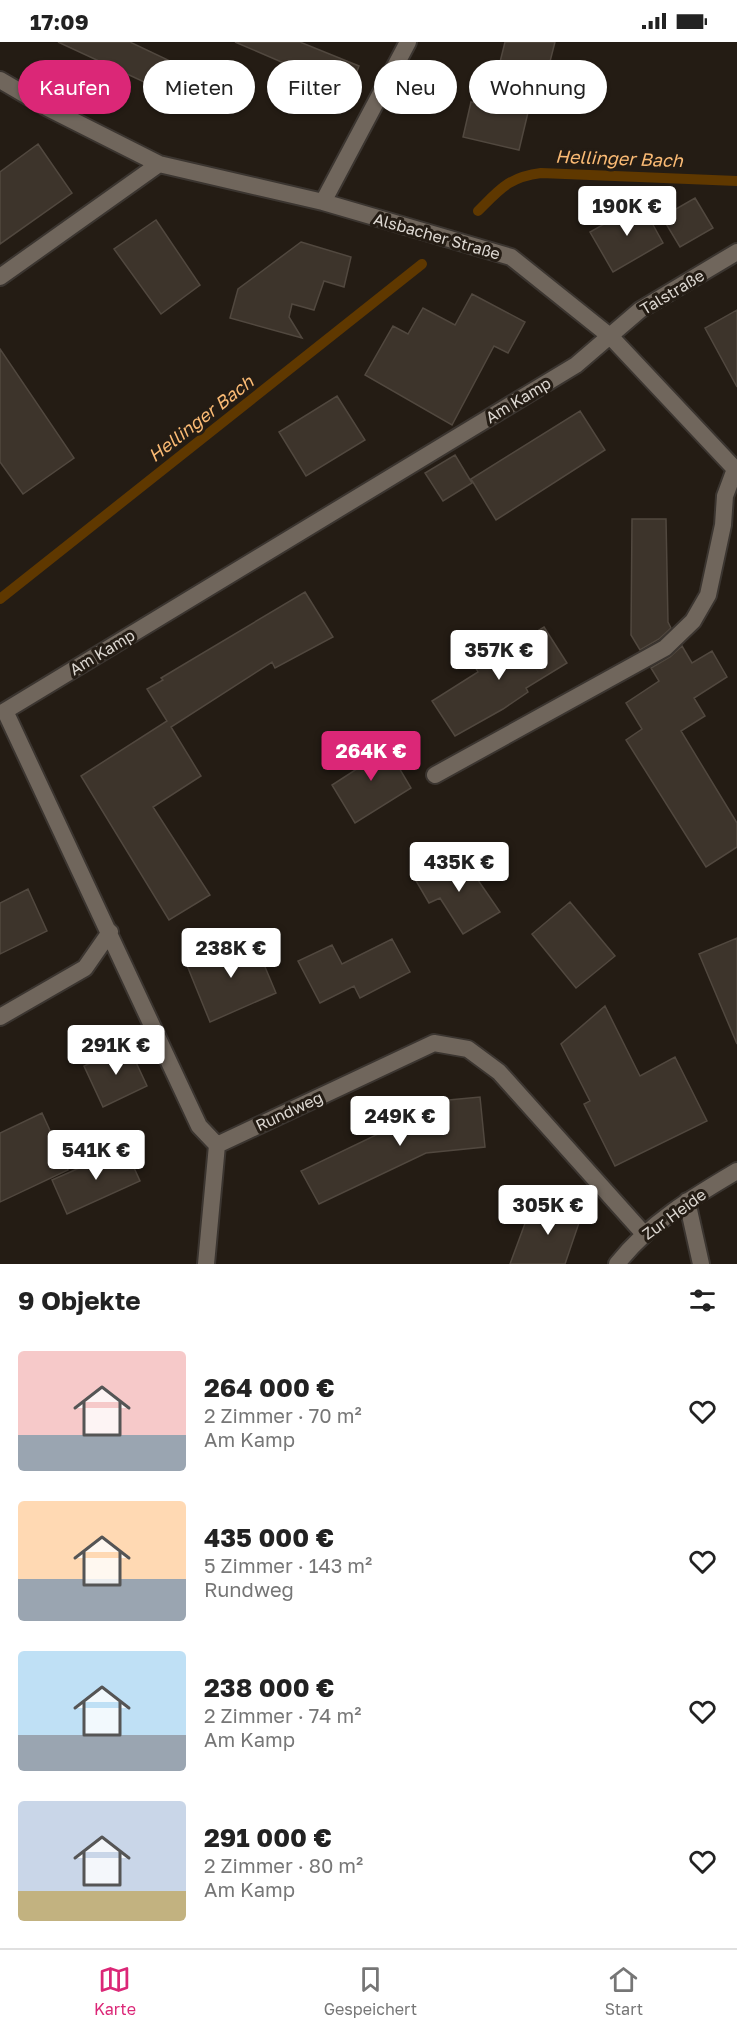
<!DOCTYPE html>
<html lang="de">
<head>
<meta charset="utf-8">
<style>
  body { margin:0; font-family:"Golos Text",sans-serif; background:#f6f6f6; color:#222; height:100vh; display:flex; flex-direction:column; font-size:22px; white-space:nowrap }
  * { box-sizing:border-box; margin:0 }
  p { font-size:20px; color:#767676 }
  .icon { flex:none; width:33px; height:33px; fill:none; stroke:currentColor; stroke-width:2; stroke-linecap:round; stroke-linejoin:round }
  .map { position:relative; height:1222px; overflow:hidden }
  .details { display:flex; flex-direction:column; background:#fff; flex:1 }
  .details>* { flex:none }
  .guide { position:absolute; left:18px; top:18px; width:702px; height:54px; display:flex; gap:12px }
  .price { position:absolute; translate:-50% -51px; padding:0 14px; border-radius:6px; background:#fff; color:#222; font-size:20px; line-height:39px; filter:drop-shadow(0 2px 3px #0008) }
  .price::after { content:''; position:absolute; left:50%; top:36px; width:18px; height:14px; margin-left:-9px; background:inherit; clip-path:polygon(0 0,100% 0,50% 100%) }
  .price.current { background:#db2777; color:#fff }
  ul { padding:0; list-style:none }
  li { display:flex; align-items:center; gap:18px; height:150px; padding:0 18px }
  li span { display:grid; place-items:center; flex:none; width:168px; height:120px; border-radius:6px; color:#555 }
  li>.icon { margin-inline-start:auto }
  span .icon { width:72px; height:72px; fill:#fffc; stroke-width:1 }
  li b { font-size:26px }
  h2 { display:flex; justify-content:space-between; align-items:center; height:72px; padding:0 18px; font-size:26px }
  .tag { padding:0 21px; border-radius:27px; background:#fff; box-shadow:0 2px 4px #0004; font-size:21px; line-height:54px }
  .tag.current { background:#db2777; color:#fff }
  .status { display:flex; justify-content:space-between; align-items:center; height:42px; padding:0 30px; background:#fff; direction:ltr }
  .status svg { height:16px; fill:currentColor }
  .tabs { display:flex; justify-content:space-around; align-items:center; height:84px; border-top:2px solid #e0e0e0; background:#fff; font-size:16px; color:#767676 }
  .tabs a { display:grid; justify-items:center; gap:3px }
  .tabs .current { color:#db2777 }
  .map>svg:first-child { display:block }
</style>
</head>
<body>
<div class="status"><b>17:09</b><svg viewBox="0 0 49 12"><path d="M0 12V9h3v3zM5 12V6h3v6zM10 12V3h3v9zM15 12V0h3v12zM26 1h20v11H26zM47 4h2v5h-2z"/></svg></div>
<div class="map">
<svg width="737" height="1222" viewBox="0 0 737 1222">
  <rect width="100%" height="100%" fill="#241c14"/>
  <g fill="none" stroke-linecap="round" stroke-linejoin="round">
    <!-- stream -->
    <path stroke="#5f3800" stroke-width="10" d="M478,169C500,147 509,135 541,131L737,139
      M0,557L422,222"/>
  </g>
  <!-- building -->
  <path fill="#3d342b" stroke="#51483f" stroke-width="1.5" d="M58,0H130L168,18L155,45Z
    M235,0H300L359,24L348,53L312,38L314,34Z
    M505,0H555L545,39L536,37L519,108L463,95L471,60L489,64Z
    M38,102L72,151L0,202V130Z
    M695,156L713,186L680,205L662,175Z
    M641,161L663,201L613,230L590,190Z
    M156,178L200,243L161,272L114,207Z
    M301,200L351,215L344,245L324,239L314,268L292,262L289,275L302,296L230,276L238,247Z
    M472,252L525,280L508,311L494,304L452,383L365,333L393,284L408,292L423,266L455,283Z
    M737,268V345L705,286Z
    M0,307L74,416L23,452L0,420Z
    M337,354L365,398L306,434L279,390Z
    M580,369L605,408L496,478L471,437Z
    M455,413L472,441L443,459L425,431Z
    M632,477H666L668,580L671,586L659,597L640,608L631,593Z
    M305,550L333,595L275,626L272,620L171,685L201,734L153,765L210,853L169,878L81,734L167,679L147,647L163,638L161,636Z
    M544,585L567,621L526,646L528,650L503,667L455,694L432,659L478,630L474,623L503,605L505,609Z
    M682,604L692,621L712,609L727,635L694,656L705,674L681,689L737,781V805L706,825L626,698L642,687L626,661L659,639L651,626L670,615Z
    M382,697L411,746L355,781L332,743L360,725L354,714Z
    M460,812L500,870L463,892L440,856L429,861L415,837Z
    M28,847L47,889L0,912V861Z
    M570,860L615,914L576,946L532,892Z
    M252,894L276,951L210,980L186,921Z
    M737,896V1002L699,912Z
    M392,897L410,930L360,956L354,944L320,961L298,919L332,903L342,922Z
    M605,964L640,1034L675,1015L707,1079L615,1124L584,1062L590,1059L561,1002Z
    M128,1003L147,1044L103,1065L84,1024Z
    M480,1055L485,1105L426,1111L319,1162L301,1129L428,1068L438,1067V1059Z
    M42,1071L68,1128L0,1160V1091Z
    M125,1106L140,1139L67,1172L52,1138Z
    M558,1158L584,1166L565,1222H510L530,1168L551,1175Z"/>
  <g fill="none" stroke-linecap="round" stroke-linejoin="round">
    <defs>
      <path id="service" d="M435,733L665,606L693,579L708,553L723,483L725,454L735,427"/>
      <path id="minor" d="M0,38L48,66L159,122L323,160L511,215L611,295L735,427L737,436
        M323,160L408,0
        M0,235L159,122
        M0,975L85,926L110,890
        M217,1103L199,1084L5,669L576,323L640,268L737,210
        M687,1159L701,1222
        M206,1222L217,1103L434,1001L468,1007L499,1030L644,1192
        M617,1222C649,1181 693,1155 737,1129"/>
    </defs>
    <!-- service casing -->
    <use href="#service" stroke="#3b3530" stroke-width="20"/>
    <!-- minor casing -->
    <use href="#minor" stroke="#3b3530" stroke-width="20"/>
    <!-- service -->
    <use href="#service" stroke="#70665c" stroke-width="16"/>
    <!-- minor -->
    <use href="#minor" stroke="#70665c" stroke-width="16"/>
  </g>
  <g text-anchor="middle" stroke-width="6" stroke-linejoin="round" paint-order="stroke">
    <!-- street labels -->
    <g font-size="16" fill="#dcd7d1" stroke="#241c14">
      <text transform="translate(437 194) rotate(16)" y="6">Alsbacher Straße</text>
      <text transform="translate(672 250) rotate(-31)" y="6">Talstraße</text>
      <text transform="translate(518 358) rotate(-31)" y="6">Am Kamp</text>
      <text transform="translate(102 610) rotate(-31)" y="6">Am Kamp</text>
      <text transform="translate(289 1069) rotate(-25)" y="6">Rundweg</text>
      <text transform="translate(674 1172) rotate(-36)" y="6">Zur Heide</text>
    </g>
    <!-- water labels -->
    <g font-size="18" font-style="italic" fill="#faba74" stroke="#241c14">
      <text transform="translate(619 117) rotate(2)" y="6">Hellinger Bach</text>
      <text transform="translate(201 377) rotate(-38)" y="6">Hellinger Bach</text>
    </g>
  </g>
</svg>
<b class="price" style="left:627px;top:195px">190K €</b>
<b class="price" style="left:499px;top:639px">357K €</b>
<b class="price current" style="left:371px;top:740px">264K €</b>
<b class="price" style="left:459px;top:851px">435K €</b>
<b class="price" style="left:231px;top:937px">238K €</b>
<b class="price" style="left:116px;top:1034px">291K €</b>
<b class="price" style="left:400px;top:1105px">249K €</b>
<b class="price" style="left:96px;top:1139px">541K €</b>
<b class="price" style="left:548px;top:1194px">305K €</b>
<div class="guide">
<a class="tag current">Kaufen</a>
<a class="tag">Mieten</a>
<a class="tag">Filter</a>
<a class="tag">Neu</a>
<a class="tag">Wohnung</a>
</div>
</div>
<section class="details">
<h2>9 Objekte<svg class="icon" aria-label="filters" viewBox="0 0 24 24"><path d="M4 7h16M4 17h16"/><circle cx="9" cy="7" r="2"/><circle cx="15" cy="17" r="2"/></svg></h2>
<ul>
<li><span style="background:linear-gradient(#f6c9c9 70%,#9aa5b1 0)"><svg class="icon" aria-label="home" viewBox="0 0 24 24"><path d="M3 11l9-7 9 7M6 9v11h12V9"/></svg></span><div><b>264 000 €</b><p>2 Zimmer · 70 m²</p><p>Am Kamp</p></div><svg class="icon" aria-label="heart" viewBox="0 0 24 24"><path d="M12 20l-8-8c-3-5 5-10 8-4 3-6 11-1 8 4z"/></svg></li>
<li><span style="background:linear-gradient(#ffd9b3 65%,#9aa5b1 0)"><svg class="icon" aria-label="home" viewBox="0 0 24 24"><path d="M3 11l9-7 9 7M6 9v11h12V9"/></svg></span><div><b>435 000 €</b><p>5 Zimmer · 143 m²</p><p>Rundweg</p></div><svg class="icon" aria-label="heart" viewBox="0 0 24 24"><path d="M12 20l-8-8c-3-5 5-10 8-4 3-6 11-1 8 4z"/></svg></li>
<li><span style="background:linear-gradient(#bfe0f5 70%,#9aa5b1 0)"><svg class="icon" aria-label="home" viewBox="0 0 24 24"><path d="M3 11l9-7 9 7M6 9v11h12V9"/></svg></span><div><b>238 000 €</b><p>2 Zimmer · 74 m²</p><p>Am Kamp</p></div><svg class="icon" aria-label="heart" viewBox="0 0 24 24"><path d="M12 20l-8-8c-3-5 5-10 8-4 3-6 11-1 8 4z"/></svg></li>
<li><span style="background:linear-gradient(#c9d6e8 75%,#c2b280 0)"><svg class="icon" aria-label="home" viewBox="0 0 24 24"><path d="M3 11l9-7 9 7M6 9v11h12V9"/></svg></span><div><b>291 000 €</b><p>2 Zimmer · 80 m²</p><p>Am Kamp</p></div><svg class="icon" aria-label="heart" viewBox="0 0 24 24"><path d="M12 20l-8-8c-3-5 5-10 8-4 3-6 11-1 8 4z"/></svg></li>
</ul>
</section>
<nav class="tabs">
<a class="current"><svg class="icon" aria-label="map" viewBox="0 0 24 24"><path d="M3 6l6-2 6 2 6-2v14l-6 2-6-2-6 2zM9 4v14M15 6v14"/></svg>Karte</a>
<a><svg class="icon" aria-label="saved" viewBox="0 0 24 24"><path d="M7 4h10v16l-5-4-5 4z"/></svg>Gespeichert</a>
<a><svg class="icon" aria-label="home" viewBox="0 0 24 24"><path d="M3 11l9-7 9 7M6 9v11h12V9"/></svg>Start</a>
</nav>
</body>
</html>
